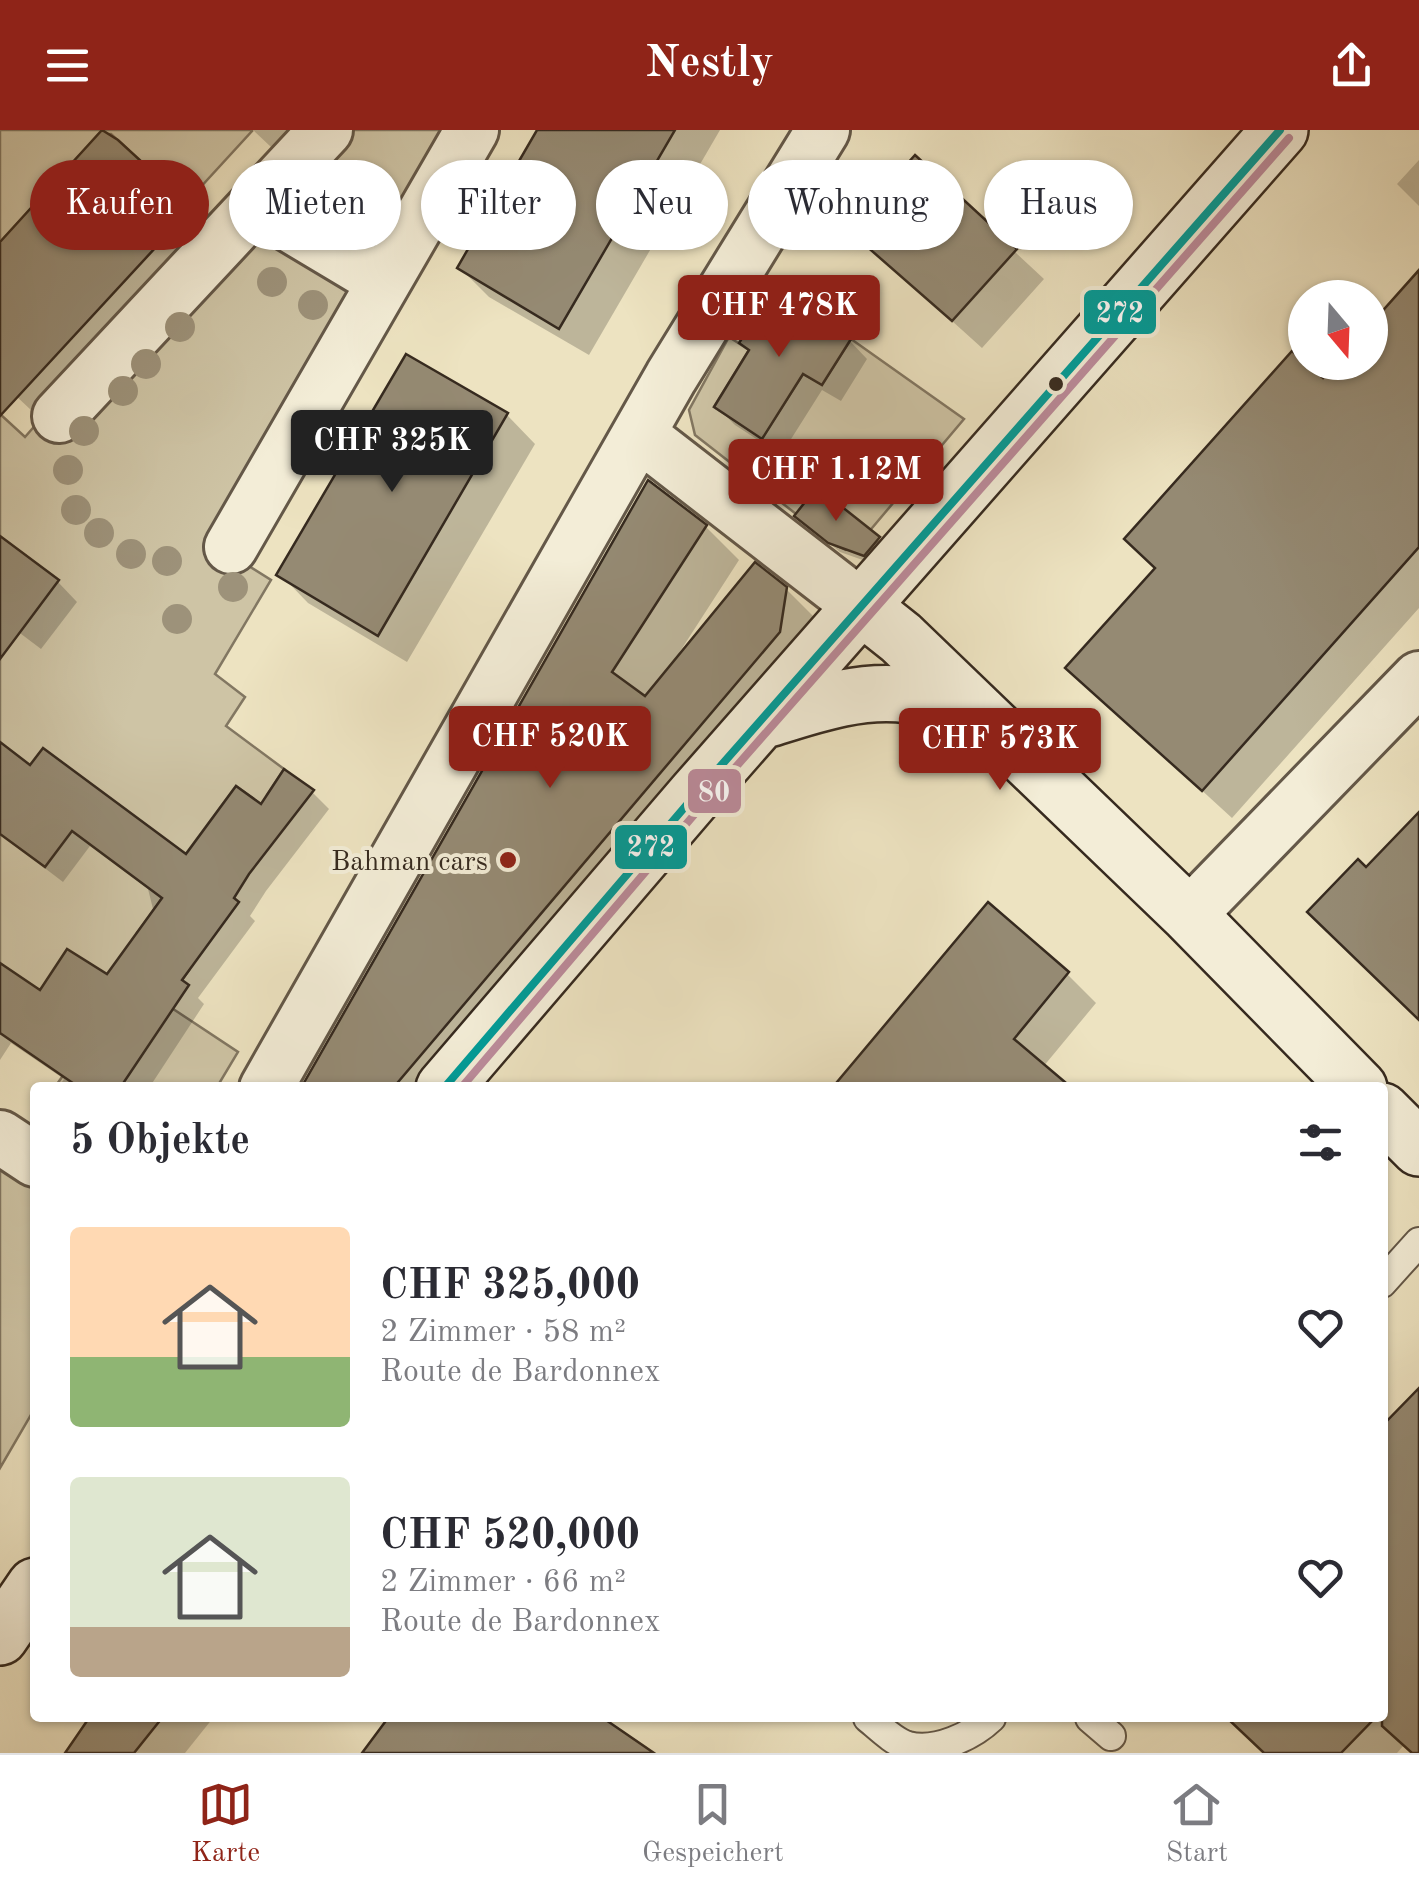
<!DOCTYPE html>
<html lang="de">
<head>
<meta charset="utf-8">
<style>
  body { margin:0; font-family:"Old Standard TT",serif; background:#f2f2f3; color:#2b2b33; height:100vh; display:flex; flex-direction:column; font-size:38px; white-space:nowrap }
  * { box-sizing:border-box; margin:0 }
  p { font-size:32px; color:#7c7c81 }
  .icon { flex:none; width:55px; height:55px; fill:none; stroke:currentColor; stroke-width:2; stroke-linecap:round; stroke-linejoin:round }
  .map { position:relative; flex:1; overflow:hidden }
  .details { position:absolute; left:30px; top:952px; width:1358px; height:640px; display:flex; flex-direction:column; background:#fff; border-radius:10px; box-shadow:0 2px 8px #0004 }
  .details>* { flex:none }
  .hud { position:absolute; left:30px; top:30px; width:1360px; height:90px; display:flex; gap:20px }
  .needle { width:65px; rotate:161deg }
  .fabs { position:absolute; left:1288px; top:150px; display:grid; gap:20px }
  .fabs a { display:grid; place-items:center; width:100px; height:100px; border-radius:50%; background:#fff; box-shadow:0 2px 8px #0004; font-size:50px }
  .price { position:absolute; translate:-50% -85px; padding:0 22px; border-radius:10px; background:#8f2418; color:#fff; font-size:32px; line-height:65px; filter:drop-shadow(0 2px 5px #0008) }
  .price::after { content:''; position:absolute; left:50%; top:60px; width:30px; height:22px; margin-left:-15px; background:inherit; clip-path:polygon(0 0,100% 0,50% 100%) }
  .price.active { background:#222; color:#fff }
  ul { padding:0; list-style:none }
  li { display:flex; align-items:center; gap:30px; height:250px; padding:0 40px }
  li span { display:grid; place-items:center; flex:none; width:280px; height:200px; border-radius:10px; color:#555 }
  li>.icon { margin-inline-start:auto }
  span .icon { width:120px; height:120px; fill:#fffc; stroke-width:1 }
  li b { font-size:42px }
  h2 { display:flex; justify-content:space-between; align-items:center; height:120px; padding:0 40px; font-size:42px }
  .chip { padding:0 35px; border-radius:45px; background:#fff; box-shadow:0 2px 8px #0004; font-size:35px; line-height:90px }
  .chip.active { background:#8f2418; color:#fff }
  header { display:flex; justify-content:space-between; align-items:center; height:130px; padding:0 40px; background:#8f2418; color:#fff; font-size:45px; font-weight:700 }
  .tab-bar { display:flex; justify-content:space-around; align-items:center; height:140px; border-top:2px solid #e1e1e2; background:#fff; font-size:28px; color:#7c7c81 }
  .tab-bar a { display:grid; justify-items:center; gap:5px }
  .tab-bar .active { color:#8f2418 }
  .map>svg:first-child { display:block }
</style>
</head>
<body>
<header><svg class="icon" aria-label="menu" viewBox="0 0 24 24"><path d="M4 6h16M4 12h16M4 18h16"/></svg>Nestly<svg class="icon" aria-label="share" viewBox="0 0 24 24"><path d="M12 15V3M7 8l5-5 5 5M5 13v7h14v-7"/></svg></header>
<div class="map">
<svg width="1419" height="1623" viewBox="0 0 1419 1623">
  <rect width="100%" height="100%" fill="#ede3c1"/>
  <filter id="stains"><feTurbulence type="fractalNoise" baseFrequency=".002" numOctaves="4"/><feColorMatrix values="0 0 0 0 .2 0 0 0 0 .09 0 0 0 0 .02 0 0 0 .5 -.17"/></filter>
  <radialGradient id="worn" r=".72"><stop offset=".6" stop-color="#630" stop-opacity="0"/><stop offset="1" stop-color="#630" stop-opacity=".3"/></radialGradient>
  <!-- green -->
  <path fill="#cec4a5" stroke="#827762" stroke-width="2.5" d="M0,0H251L252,1L186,73L111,4H99L0,112Z
    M339,0H464L220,418L271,450L215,544L245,567L226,596L284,639L267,665L288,694L236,656L185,725L191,729L137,803L189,840L182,850L152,828L134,853L238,922L217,957H55L71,934L0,903V284L25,307L46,283Z
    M729,207L749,220L714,277L762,308L803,244L822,254L851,209L964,289L856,417L846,420L837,416L695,305L689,280Z
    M0,1025L35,1049V1278L0,1338Z"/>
  <!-- shadow -->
  <path fill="#0003" d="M253,0H320L289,34Z
    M541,0H720L589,225L489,167L460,138Z
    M104,2L219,109L47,295L0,251V113Z
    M915,29L1044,149L982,218L851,100Z
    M1419,30V76L1397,54Z
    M1419,144V478L1232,688L1068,538L1323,251L1370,232V198Z
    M849,210L867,229L841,271L822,260L781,325L735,295L717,277L751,222L742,213Z
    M507,285L535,314L407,532L308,473L280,444Z
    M818,361L887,418L874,434L840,422L806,395Z
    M705,396L739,430L679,523L682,526L786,459L820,493L455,958H304Z
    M14,420L58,452L77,472L41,519L0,488V440Z
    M312,662L329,679L266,761L250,786L255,791L198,868L204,874L149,958H58L64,949L11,913L0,930V836L40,864L107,847L154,783L148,759L90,716L63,752L0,704V680L186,727L261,677Z
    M1067,844L1096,873L1043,937L836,958Z
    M1419,1261V1623H1413L1404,1615L1397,1623H1266L1229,1588H1382Z
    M92,1588H213L185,1623H88L76,1611Z
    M391,1588H598L650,1623H365Z"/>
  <!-- building -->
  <path fill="#958a73" stroke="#362a1f" stroke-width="2.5" d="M102,0L118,10L192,78L0,286V112Z
    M537,0H675L559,199L457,138Z
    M915,25L1017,119L952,191L848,100Z
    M1419,140V417L1202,661L1065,538L1155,438L1124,409L1292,221L1323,248L1336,232H1370V195Z
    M777,154L851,209L822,255L803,244L762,309L714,277L749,220L739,213Z
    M406,224L508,283L378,506L276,445Z
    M648,350L707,395L612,542L645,566L755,432L787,457L780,502L393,958H301Z
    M817,357L880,407L864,426L828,413L794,386Z
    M0,406L59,450L0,529Z
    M0,612L30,635L43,618L186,724L236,656L261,674L284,639L314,660L249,744L234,768L239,772L182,850L189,855L120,958H80L0,903V833L40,860L67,819L107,844L162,768L72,701L45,737L0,704Z
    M1419,682V890L1307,782L1358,729L1366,737Z
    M988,772L1069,842L1014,909L1072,958H832Z
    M1419,1258V1623H1412L1382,1596V1296Z
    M89,1588H162L134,1623H65Z
    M388,1588H603L654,1623H362Z
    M1227,1588H1375L1341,1623H1264Z"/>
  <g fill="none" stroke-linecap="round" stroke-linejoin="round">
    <defs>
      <path id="lane" d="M1382,1153L1419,1112
        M868,1588C879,1597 894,1612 908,1616C936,1623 972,1606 991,1588
        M1090,1588L1111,1606"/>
      <path id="street" d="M256,75L383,151
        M59,286L326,0
        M640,305L862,477
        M231,417L472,0
        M1189,785L1419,548
        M266,958L671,247L823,0
        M0,1007L35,1030"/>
      <path id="secondary" d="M862,477L901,508L1189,785L1359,958
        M762,591C810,576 859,558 909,565C932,568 955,581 976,590
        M444,958L696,664L1280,0
        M1382,981L1419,1018
        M0,1507L35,1456"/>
    </defs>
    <!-- lane casing -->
    <use href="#lane" stroke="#645848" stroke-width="32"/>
    <!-- street casing -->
    <use href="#street" stroke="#645848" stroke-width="58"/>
    <!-- secondary casing -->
    <use href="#secondary" stroke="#362a1f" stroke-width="60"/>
    <!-- lane -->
    <use href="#lane" stroke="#f3edd7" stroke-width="28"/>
    <!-- street -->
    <use href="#street" stroke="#f3edd7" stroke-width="52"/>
    <!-- secondary -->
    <use href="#secondary" stroke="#f3edd7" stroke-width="55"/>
    <defs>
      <path id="bus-1" d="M444,958L696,664L1280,0"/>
      <path id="bus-2" d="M461,958L705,672L1289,8"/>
    </defs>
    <!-- bus-1 casing -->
    <use href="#bus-1" stroke="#f3edd7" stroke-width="15"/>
    <!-- bus-2 casing -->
    <use href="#bus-2" stroke="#f3edd7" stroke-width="15"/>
    <!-- bus-1 -->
    <use href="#bus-1" stroke="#009c98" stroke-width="8"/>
    <!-- bus-2 -->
    <use href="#bus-2" stroke="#bc8b9c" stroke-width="8"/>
  </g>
  <!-- trees -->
  <g fill="#9d927a">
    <circle cx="325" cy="63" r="15"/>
    <circle cx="374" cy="89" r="15"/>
    <circle cx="272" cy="152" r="15"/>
    <circle cx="313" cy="175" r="15"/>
    <circle cx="180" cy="197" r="15"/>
    <circle cx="146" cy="234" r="15"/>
    <circle cx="123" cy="261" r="15"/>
    <circle cx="84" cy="301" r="15"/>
    <circle cx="68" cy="340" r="15"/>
    <circle cx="76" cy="380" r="15"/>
    <circle cx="99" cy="403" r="15"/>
    <circle cx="131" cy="424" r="15"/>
    <circle cx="167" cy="431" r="15"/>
    <circle cx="233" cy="457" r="15"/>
    <circle cx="177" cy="489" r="15"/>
  </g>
  <!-- markers -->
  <circle fill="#362a1f" stroke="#f3edd7" stroke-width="4" cx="1056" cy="254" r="9"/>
  <circle fill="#8f2418" stroke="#f3edd7" stroke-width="4" cx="508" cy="730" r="10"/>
  <g text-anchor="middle" stroke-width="8" stroke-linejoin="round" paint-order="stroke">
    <!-- poi labels -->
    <g font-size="28" fill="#362a1f" stroke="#f3edd7" text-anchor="end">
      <text x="488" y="740">Bahman cars</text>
    </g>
  </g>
  <g stroke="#f3edd7" stroke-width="4">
    <rect x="1082" y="158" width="76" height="48" rx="10" fill="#009c98"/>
    <rect x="686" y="637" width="57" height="48" rx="10" fill="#bc8b9c"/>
    <rect x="613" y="693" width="76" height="48" rx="10" fill="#009c98"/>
  </g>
  <g font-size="28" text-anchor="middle" font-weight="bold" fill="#fff">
    <text x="1120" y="192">272</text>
    <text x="714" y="671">80</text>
    <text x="651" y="726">272</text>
  </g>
  <rect width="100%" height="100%" filter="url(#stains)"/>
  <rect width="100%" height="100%" fill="url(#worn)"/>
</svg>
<div class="fabs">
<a><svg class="needle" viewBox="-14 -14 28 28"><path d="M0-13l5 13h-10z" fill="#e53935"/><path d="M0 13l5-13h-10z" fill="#7c7c81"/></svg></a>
</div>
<b class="price" style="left:779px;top:230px">CHF 478K</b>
<b class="price active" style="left:392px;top:365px">CHF 325K</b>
<b class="price" style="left:836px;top:394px">CHF 1.12M</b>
<b class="price" style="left:550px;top:661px">CHF 520K</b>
<b class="price" style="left:1000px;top:663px">CHF 573K</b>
<div class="hud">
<a class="chip active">Kaufen</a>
<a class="chip">Mieten</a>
<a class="chip">Filter</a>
<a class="chip">Neu</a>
<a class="chip">Wohnung</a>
<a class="chip">Haus</a>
</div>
<section class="details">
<h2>5 Objekte<svg class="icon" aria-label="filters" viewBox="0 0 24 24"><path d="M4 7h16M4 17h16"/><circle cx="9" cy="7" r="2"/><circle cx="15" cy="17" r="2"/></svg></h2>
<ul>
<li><span style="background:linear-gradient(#ffd9b3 65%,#8fb573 0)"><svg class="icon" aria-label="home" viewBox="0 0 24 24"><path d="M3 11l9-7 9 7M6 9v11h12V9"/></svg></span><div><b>CHF 325,000</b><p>2 Zimmer · 58 m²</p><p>Route de Bardonnex</p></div><svg class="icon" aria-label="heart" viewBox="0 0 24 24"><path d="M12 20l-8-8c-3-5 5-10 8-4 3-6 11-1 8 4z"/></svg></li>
<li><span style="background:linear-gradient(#dfe7d0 75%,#b9a48a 0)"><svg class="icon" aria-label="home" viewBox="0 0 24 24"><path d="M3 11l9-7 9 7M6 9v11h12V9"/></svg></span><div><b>CHF 520,000</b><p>2 Zimmer · 66 m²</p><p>Route de Bardonnex</p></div><svg class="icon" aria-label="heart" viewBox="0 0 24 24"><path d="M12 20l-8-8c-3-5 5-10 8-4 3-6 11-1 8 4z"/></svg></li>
</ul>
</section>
</div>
<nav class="tab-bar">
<a class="active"><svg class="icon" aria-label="map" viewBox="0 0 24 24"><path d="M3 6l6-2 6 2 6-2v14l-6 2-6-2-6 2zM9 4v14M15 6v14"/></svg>Karte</a>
<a><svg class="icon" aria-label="saved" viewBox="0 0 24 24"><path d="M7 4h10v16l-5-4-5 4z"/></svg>Gespeichert</a>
<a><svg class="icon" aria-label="home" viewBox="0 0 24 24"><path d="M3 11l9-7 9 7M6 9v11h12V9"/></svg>Start</a>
</nav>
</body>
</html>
